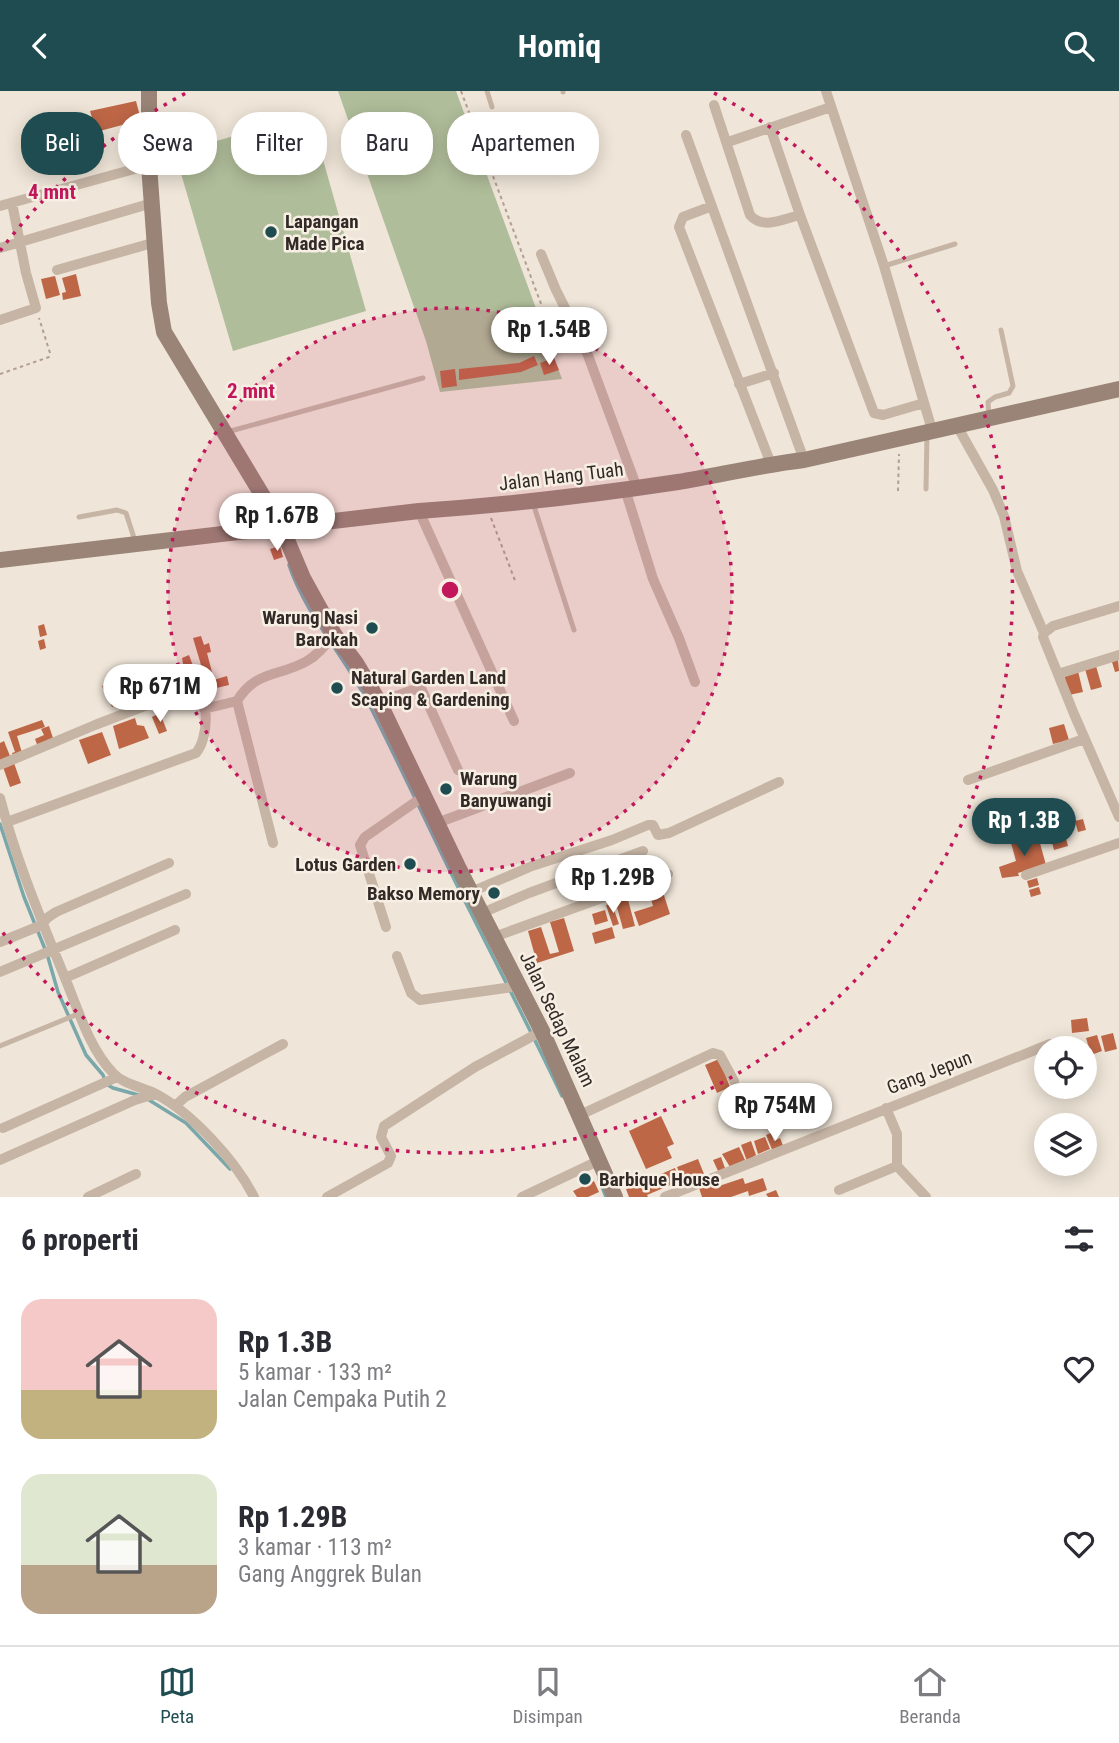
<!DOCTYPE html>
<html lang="id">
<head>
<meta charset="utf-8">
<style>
  body { margin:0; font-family:"Roboto Condensed",sans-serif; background:#f7f7f7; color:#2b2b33; height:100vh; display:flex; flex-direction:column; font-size:26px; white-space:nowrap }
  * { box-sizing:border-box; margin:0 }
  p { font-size:23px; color:#7c7c81 }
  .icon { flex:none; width:38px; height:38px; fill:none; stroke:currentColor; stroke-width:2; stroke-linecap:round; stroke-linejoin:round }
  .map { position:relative; height:1106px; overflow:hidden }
  .side { display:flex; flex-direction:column; background:#fff; flex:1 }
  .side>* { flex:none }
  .banner { position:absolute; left:21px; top:21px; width:700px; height:63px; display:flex; gap:14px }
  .controls { position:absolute; left:1034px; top:945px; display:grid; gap:14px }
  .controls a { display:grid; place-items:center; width:63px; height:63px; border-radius:50%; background:#fff; box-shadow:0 4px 18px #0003; font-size:35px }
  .price { position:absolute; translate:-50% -60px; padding:0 16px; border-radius:24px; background:#fff; color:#222; font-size:23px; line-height:46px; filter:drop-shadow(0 2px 4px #0008) }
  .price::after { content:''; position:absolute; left:50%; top:42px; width:21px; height:16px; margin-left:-10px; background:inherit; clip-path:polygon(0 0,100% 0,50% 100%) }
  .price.current { background:#1f4c51; color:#fff }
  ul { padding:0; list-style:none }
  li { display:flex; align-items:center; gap:21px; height:175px; padding:0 21px }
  li span { display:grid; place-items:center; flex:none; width:196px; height:140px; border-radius:21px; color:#555 }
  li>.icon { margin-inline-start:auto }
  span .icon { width:84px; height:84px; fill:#fffc; stroke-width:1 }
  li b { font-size:30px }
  h2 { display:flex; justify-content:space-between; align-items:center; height:84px; padding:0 21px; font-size:30px }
  .chip { padding:0 24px; border-radius:28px; background:#fff; box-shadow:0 4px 18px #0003; font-size:24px; line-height:63px }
  .chip.current { background:#1f4c51; color:#fff }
  header { display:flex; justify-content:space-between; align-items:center; height:91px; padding:0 21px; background:#1f4c51; color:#fff; font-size:32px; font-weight:700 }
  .tabs { display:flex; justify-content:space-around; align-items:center; height:98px; border-top:2px solid #e1e1e2; background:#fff; font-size:19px; color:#7c7c81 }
  .tabs a { display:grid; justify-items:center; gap:4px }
  .tabs .current { color:#1f4c51 }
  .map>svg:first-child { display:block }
</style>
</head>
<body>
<header><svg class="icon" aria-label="back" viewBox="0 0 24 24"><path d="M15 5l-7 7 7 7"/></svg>Homiq<svg class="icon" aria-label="search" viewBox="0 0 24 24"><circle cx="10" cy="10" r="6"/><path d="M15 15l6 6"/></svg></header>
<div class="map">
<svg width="1119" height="1106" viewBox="0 0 1119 1106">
  <rect width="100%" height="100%" fill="#efe5d8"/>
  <!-- green -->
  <path fill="#b0bd9a" d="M338,0H456L562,288L440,301L426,250Z
    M310,23L366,220L233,260L175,62Z"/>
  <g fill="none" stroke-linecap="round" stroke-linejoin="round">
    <!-- stream -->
    <path stroke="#79a7aa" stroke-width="3.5" d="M231,434L258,431
      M289,474C307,527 347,567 371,617C398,671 424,726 450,780C487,855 526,929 562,1005
      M0,733L24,806L47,863L58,901L86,964L103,984L106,993L113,997L142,1005
      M149,1009L186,1032L230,1078
      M599,1088L606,1106"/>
  </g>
  <!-- building -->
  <path fill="#be6747" d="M136,10L141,29L96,41L90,20Z
    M76,183L81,205L63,209L62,202L66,201L62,187Z
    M55,185L60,204L46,208L41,188Z
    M534,265L538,274L521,281L459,289V278L519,272Z
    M554,267L559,279L544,284L540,272Z
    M455,278L457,295L442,297L440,280Z
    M280,455L283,466L274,469L270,458Z
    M44,533L47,544L40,546L38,535Z
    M201,545L204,554L209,552L211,561L207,562L212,581L204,584L193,547Z
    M44,548L46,557L40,559L38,550Z
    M189,564L196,583L189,587L176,590L172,577L183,573L182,567Z
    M1118,569L1119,580L1115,581L1112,571Z
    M1096,575L1102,596L1091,599L1085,578Z
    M153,576L163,604L156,607L155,603L149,605L140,580Z
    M1078,580L1083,601L1069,604L1064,583Z
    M134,582L141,602L133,605L126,584Z
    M227,585L229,594L212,598L210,590Z
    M125,587L131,607L125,609L119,589Z
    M116,589L122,612L112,616L102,595Z
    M160,622L167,640L159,643L152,626Z
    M135,627L137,634L144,635L149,647L119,658L113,635Z
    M42,629L45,636L17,645L23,665L14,668L12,662L15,661L8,641Z
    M1064,633L1069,649L1053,653L1049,637Z
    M49,635L53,647L38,656L35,648L44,644L41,638Z
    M102,641L111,664L88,673L79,649Z
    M4,650L10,665L0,669V652Z
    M14,672L21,692L10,696L3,676Z
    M1083,728L1086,739L1078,741L1075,730Z
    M1063,736L1068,755L1054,759L1049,740Z
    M1038,745L1046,774L1018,782L1019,785L1002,787L999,776L1016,770L1011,752Z
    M1037,787L1039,794L1029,797L1027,790Z
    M661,795L670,823L639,835L634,821L653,815L648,798Z
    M1039,796L1041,803L1031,806L1029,799Z
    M627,805L635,835L623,838L615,809Z
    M612,813L619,833L613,835L606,814Z
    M605,819L608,830L595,834L592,823Z
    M564,827L574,860L537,872L528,840L541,836L550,863L559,861L550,831Z
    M612,836L615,847L595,853L592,842Z
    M1087,927L1089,940L1072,942L1071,929Z
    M1113,942L1117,958L1105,961L1101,945Z
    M1097,944L1102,960L1091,964L1086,947Z
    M719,968L730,996L717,1002L705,974Z
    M661,1025L674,1053L667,1056L672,1067L646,1078L629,1040Z
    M771,1042L774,1050L780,1047L784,1057L773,1061L766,1044Z
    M765,1046L770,1058L758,1063L754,1050Z
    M751,1050L756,1064L747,1070L741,1054Z
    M739,1056L745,1069L730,1076L722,1063Z
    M721,1066L725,1077L718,1080L713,1069Z
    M698,1068L704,1083L683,1091L677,1076Z
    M675,1077L680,1090L647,1104L648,1106H629L626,1098Z
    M743,1087L745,1093L763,1087L767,1099L749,1105L748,1100L731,1106H702L699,1097L718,1091L719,1095Z
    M594,1090L599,1101L588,1106H577L573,1100Z
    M776,1099L779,1106H768L766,1103Z"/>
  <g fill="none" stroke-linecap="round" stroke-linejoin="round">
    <!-- path -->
    <path stroke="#b29f90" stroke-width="2" stroke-dasharray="3.5 3.5" stroke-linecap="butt" d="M461,0L552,242
      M0,283L49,266L50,262L39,227
      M898,400L899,363
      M491,427L516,492"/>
    <!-- lane -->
    <path stroke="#c6b5a5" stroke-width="5" d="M487,0L492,16
      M563,0V1
      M884,175L955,153
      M989,326L988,311L995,306L1009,302L1013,295L1001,239
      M227,341L423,287
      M926,398L927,343
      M533,412L574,539
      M79,426L117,419L126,422L135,450
      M0,955L78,923"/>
    <!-- street -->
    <path stroke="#c6b5a5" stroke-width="10" d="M826,0L884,175L932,339
      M714,14L750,124C763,139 783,128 800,124
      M770,36L800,124L874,322L883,324L924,312
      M686,44L804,369
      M728,51L831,16
      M0,115L149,74
      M712,115L683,126L679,136L771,373
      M0,157L152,112
      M541,163L556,199L586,259L637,397
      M57,179L156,151
      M0,229L36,217L26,182L12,112
      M739,293L774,282
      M956,333L993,399L1004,425L1017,480L1044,542
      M625,398L653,488L679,547L695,591
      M419,420L514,630
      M1119,515L1053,535L1044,542L1043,546L1074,623L1119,726
      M1058,583L1119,564
      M237,610L273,752
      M379,611L416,598L422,599L458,679
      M204,618L237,610C256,579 279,586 307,570C318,564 326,553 334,543
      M0,674L95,634L186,599L193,597C211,607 208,648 196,662L7,731
      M968,689L1084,648
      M0,707C16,769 41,828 65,887C78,918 89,957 113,982C123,993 142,996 156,1003C192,1022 236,1070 254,1106
      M437,732L570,682
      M1026,784L1119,752
      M471,801L532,775L612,749L648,734H653L658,744L669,742L779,691
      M482,822L529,802L643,760
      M386,836L360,754L365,746L424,705
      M494,846L668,783
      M0,851L42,834L47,827L56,821L169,772
      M397,865L411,902L420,909L520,895
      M0,881L186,803
      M65,887L175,839
      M175,1015L185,1006L283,953
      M886,1017L897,1043V1075
      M580,1024L713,962L720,964L734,990
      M3,1037L117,986
      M0,1069L135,1009L155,1003
      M839,1099L897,1075L926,1106
      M88,1106L136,1083
      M327,1106L388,1072L391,1065L381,1046L384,1035L475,976L542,940
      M522,1106L600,1069
      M665,1106L1050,953"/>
    <!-- secondary -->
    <path stroke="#998477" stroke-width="16" d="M149,0V74L159,212L164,241L282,437L303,487L334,543L356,572L379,611L459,778L542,940L615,1106
      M0,469L419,420C505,414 592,404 678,391C720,384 761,374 804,369L1119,298"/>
  </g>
  <!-- distance rings -->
  <circle cx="450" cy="499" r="282" fill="#c2185b" fill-opacity=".12"/>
  <g fill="none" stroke="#c2185b" stroke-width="3.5" stroke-dasharray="3.5 7">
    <circle cx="450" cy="499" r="282"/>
    <path d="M0 160A563 563 0 0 1 186 2M714 2A563 563 0 1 1 0 838"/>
  </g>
  <!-- markers -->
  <g fill="#1f4c51" stroke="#f7efe4" stroke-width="2.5">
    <circle cx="271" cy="141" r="7"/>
    <circle cx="372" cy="537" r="7"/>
    <circle cx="337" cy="597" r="7"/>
    <circle cx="446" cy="698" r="7"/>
    <circle cx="410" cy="773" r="7"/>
    <circle cx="494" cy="802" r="7"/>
    <circle cx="585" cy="1088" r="7"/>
  </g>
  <g text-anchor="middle" stroke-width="5" stroke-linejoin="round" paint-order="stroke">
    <!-- poi labels -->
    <g font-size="19" font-weight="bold" fill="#322a26" stroke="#f7efe4" text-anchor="start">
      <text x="285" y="137">Lapangan<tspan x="285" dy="22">Made Pica</tspan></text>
      <text x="358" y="533" text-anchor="end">Warung Nasi<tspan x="358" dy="22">Barokah</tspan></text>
      <text x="351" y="593">Natural Garden Land<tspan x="351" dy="22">Scaping &amp; Gardening</tspan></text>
      <text x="460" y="694">Warung<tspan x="460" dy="22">Banyuwangi</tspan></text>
      <text x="396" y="780" text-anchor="end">Lotus Garden</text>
      <text x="480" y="809" text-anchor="end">Bakso Memory</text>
      <text x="599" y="1095">Barbique House</text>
    </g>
    <!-- street labels -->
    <g font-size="19" fill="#322a26" stroke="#f7efe4">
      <text transform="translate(561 385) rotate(-7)" y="7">Jalan Hang Tuah</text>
      <text transform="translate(558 928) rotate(64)" y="7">Jalan Sedap Malam</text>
      <text transform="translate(929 981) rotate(-21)" y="7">Gang Jepun</text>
    </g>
  </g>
  <circle cx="450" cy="499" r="10" fill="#c2185b" stroke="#f7efe4" stroke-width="3.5"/>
  <g font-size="21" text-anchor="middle" font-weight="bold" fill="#c2185b" stroke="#f7efe4" stroke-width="5" stroke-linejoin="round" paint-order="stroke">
    <text x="52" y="108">4 mnt</text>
    <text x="251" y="307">2 mnt</text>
  </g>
</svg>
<div class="controls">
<a><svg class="icon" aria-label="locate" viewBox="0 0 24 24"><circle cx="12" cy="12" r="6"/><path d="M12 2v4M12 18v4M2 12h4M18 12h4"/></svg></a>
<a><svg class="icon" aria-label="layers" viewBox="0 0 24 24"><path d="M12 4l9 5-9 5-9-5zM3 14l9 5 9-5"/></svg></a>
</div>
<b class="price" style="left:549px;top:276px">Rp 1.54B</b>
<b class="price" style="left:277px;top:462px">Rp 1.67B</b>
<b class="price" style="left:160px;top:633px">Rp 671M</b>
<b class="price current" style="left:1024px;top:767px">Rp 1.3B</b>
<b class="price" style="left:613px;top:824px">Rp 1.29B</b>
<b class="price" style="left:775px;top:1052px">Rp 754M</b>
<div class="banner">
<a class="chip current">Beli</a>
<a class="chip">Sewa</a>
<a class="chip">Filter</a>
<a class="chip">Baru</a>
<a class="chip">Apartemen</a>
</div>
</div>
<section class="side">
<h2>6 properti<svg class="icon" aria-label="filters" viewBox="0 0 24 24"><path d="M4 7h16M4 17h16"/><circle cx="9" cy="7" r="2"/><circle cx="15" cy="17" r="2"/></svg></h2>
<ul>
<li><span style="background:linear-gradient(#f6c9c9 65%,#c2b280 0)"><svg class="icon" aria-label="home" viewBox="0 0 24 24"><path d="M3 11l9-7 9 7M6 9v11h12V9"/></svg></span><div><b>Rp 1.3B</b><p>5 kamar · 133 m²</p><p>Jalan Cempaka Putih 2</p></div><svg class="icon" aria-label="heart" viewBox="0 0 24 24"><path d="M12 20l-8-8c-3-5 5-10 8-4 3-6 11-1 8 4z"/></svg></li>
<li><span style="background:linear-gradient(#dfe7d0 65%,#b9a48a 0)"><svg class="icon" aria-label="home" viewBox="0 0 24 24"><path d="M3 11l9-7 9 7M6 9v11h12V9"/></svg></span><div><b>Rp 1.29B</b><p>3 kamar · 113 m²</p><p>Gang Anggrek Bulan</p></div><svg class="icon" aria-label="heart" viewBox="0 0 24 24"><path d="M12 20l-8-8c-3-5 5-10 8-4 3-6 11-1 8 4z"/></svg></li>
</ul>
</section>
<nav class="tabs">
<a class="current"><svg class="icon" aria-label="map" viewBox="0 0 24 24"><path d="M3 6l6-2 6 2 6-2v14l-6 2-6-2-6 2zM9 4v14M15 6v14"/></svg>Peta</a>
<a><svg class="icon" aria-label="saved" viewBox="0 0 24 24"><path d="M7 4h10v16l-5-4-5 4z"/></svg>Disimpan</a>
<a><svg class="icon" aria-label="home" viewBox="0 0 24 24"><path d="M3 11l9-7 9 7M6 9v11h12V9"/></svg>Beranda</a>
</nav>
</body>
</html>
